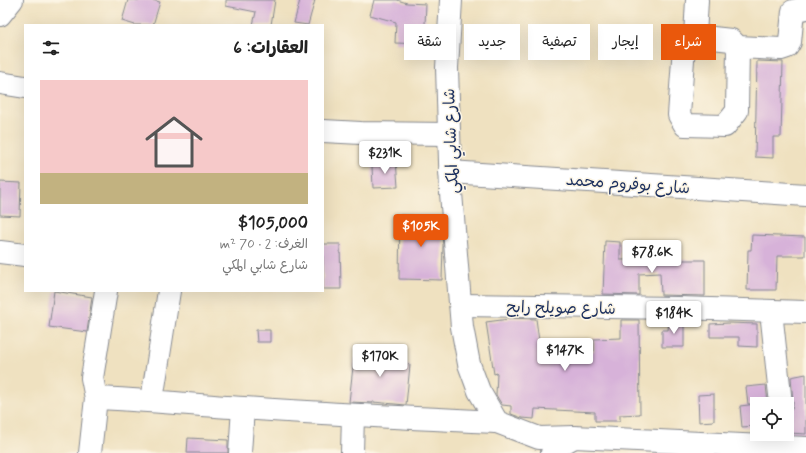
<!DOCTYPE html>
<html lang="ar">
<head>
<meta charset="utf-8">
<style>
  body { margin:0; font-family:Mynerve,"Playpen Sans Arabic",sans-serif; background:#f6f6f6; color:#222; direction:rtl; height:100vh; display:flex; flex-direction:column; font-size:15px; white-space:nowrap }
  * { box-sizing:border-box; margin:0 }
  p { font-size:13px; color:#767676 }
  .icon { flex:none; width:22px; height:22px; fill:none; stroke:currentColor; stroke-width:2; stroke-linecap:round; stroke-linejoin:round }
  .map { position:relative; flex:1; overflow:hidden; direction:ltr }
  .panel { position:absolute; left:24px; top:24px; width:300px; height:268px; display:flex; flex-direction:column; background:#fff; border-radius:0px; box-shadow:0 4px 16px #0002; direction:rtl }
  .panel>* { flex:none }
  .guide { position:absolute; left:336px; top:24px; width:380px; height:36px; direction:rtl; display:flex; gap:8px }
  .fabs { position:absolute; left:750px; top:397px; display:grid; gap:8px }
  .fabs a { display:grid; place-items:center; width:44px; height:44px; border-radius:0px; background:#fff; box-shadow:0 4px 16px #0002; font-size:20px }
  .price { position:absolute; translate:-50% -34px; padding:0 9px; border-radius:4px; background:#fff; color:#222; font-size:13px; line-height:26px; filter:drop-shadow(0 1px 2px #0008) }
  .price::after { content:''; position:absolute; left:50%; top:24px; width:12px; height:9px; margin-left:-6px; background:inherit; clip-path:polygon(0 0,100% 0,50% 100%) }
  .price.on { background:#ea580c; color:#fff }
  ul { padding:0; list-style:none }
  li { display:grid; align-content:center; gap:8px; height:212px; padding:0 16px }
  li+li { border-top:1px solid #e0e0e0 }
  li span { display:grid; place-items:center; height:124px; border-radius:0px; color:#555 }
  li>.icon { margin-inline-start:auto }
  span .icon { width:72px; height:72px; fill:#fffc; stroke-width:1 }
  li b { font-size:17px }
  h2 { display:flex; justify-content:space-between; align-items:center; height:48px; padding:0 16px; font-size:17px }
  .pill { padding:0 14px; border-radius:0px; background:#fff; box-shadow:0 4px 16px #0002; font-size:14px; line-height:36px }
  .pill.on { background:#ea580c; color:#fff }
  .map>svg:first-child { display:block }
</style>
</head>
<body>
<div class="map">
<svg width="806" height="453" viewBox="0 0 806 453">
  <rect width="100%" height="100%" fill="#fcf5e5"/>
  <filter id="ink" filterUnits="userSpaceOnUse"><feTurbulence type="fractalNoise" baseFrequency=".025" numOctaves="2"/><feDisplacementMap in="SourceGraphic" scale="8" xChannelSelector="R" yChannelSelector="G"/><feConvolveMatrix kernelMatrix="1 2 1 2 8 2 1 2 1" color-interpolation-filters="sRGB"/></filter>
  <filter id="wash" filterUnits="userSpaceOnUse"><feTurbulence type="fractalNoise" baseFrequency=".012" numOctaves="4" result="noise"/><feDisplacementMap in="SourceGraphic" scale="16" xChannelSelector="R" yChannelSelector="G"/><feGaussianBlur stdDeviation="0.9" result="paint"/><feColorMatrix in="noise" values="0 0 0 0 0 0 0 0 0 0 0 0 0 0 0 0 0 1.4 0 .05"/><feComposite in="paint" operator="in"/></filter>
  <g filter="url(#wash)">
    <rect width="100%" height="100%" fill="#efe1c0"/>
    <g id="blocks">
      <!-- building -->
      <path fill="#d7b2d9" d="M128,0H152L160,2L153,25H135L122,21Z
        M226,0H275L271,25H253L256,12L226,6Z
        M300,0H315L308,25L294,23Z
        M374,0H397L407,3L426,4L424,44L395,43L396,22L370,15Z
        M757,61L783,62L781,137H773V158L755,157Z
        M383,160H396L398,187L373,188L372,166L383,165Z
        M0,182L21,183L20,216L0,215Z
        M400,215L440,216L443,245L442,280L399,279Z
        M752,235L805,237V256H777L776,290H747L748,250H751Z
        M605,241L620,242V260L661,259V260H705V296L661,295L660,273L639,274V295L603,294Z
        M323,244H340L341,289H323Z
        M54,291L92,297L87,332L49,327Z
        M509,318L536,319L540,348L594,351V339L621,338V320H639L640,414L620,415V421H595V412L535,409L534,419L522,418L511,414V406L502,405L496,395L497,373L494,374L486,322L509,319Z
        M669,320L684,321V347H662V330H668Z
        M729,323L757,324V347L739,346V337H710V324Z
        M256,330H270V342H257Z
        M364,348L401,353L400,363L410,365L406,405L373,402V403L349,402L354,358L363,359Z
        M806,374V434L789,433L787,415L792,409L793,403L791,377Z
        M766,385L768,404H757V426L742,427L740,406L757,404H748L746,387Z
        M714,394V421L699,422L698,395Z
        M188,438L228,440V453H187Z"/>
    </g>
  </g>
  <g filter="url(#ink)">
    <use href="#blocks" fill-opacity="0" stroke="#85888f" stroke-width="1"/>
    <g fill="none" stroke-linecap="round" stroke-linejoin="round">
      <defs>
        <path id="minor" d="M0,15L12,0
          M695,36L731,40L738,47L737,111L725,126L685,125L679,115L684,46L695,36L697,0
          M738,47L781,49L787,47L790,42L793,11L806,8
          M0,83L25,87
          M323,131L361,133L449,134
          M450,172L806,195
          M0,252L25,255
          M461,305L677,308L806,312
          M771,311L781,404
          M96,398C145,400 194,405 244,408C328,414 413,418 497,422
          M152,400L169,291
          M90,453L96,398L92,378L106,291
          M240,453L243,408
          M352,453L353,415
          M552,453L560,445L574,437"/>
        <path id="major" d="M451,0L447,68L451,193L462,327L469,364L479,391L497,422L539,438L574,437L806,448"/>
      </defs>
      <!-- minor casing -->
      <use href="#minor" stroke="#85888f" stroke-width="24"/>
      <!-- major casing -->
      <use href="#major" stroke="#85888f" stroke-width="24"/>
      <!-- minor -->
      <use href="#minor" stroke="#fff" stroke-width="22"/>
      <!-- major -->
      <use href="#major" stroke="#fff" stroke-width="22"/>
    </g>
  </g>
  <g text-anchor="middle" stroke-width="3" stroke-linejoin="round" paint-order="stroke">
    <!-- street labels -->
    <g font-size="16" fill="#1b2f5e" stroke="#fcf5e5">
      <text transform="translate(450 141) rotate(-92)" y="6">شارع شابي المكي</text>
      <text transform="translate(628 183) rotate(4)" y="6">شارع بوفروم محمد</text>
      <text transform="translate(561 307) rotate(1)" y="6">شارع صويلح رابح</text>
    </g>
  </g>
</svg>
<div class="fabs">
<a><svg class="icon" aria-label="locate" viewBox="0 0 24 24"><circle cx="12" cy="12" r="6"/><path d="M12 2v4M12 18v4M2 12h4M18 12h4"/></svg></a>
</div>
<b class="price" style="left:385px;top:175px">$231K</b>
<b class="price on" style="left:421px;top:248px">$105K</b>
<b class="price" style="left:652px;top:274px">$78.6K</b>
<b class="price" style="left:674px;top:335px">$184K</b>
<b class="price" style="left:565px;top:372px">$147K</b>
<b class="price" style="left:380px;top:378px">$170K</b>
<div class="guide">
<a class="pill on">شراء</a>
<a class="pill">إيجار</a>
<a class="pill">تصفية</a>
<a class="pill">جديد</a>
<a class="pill">شقة</a>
</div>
<section class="panel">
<h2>العقارات: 6<svg class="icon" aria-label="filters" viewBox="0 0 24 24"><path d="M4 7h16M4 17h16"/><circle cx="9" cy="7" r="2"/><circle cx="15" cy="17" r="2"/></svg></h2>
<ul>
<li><span style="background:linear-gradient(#f6c9c9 75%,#c2b280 0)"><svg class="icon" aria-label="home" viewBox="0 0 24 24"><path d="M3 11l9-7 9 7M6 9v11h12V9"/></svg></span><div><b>$105,000</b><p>الغرف: 2 · 70 m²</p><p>شارع شابي المكي</p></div></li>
</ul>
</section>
</div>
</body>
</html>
